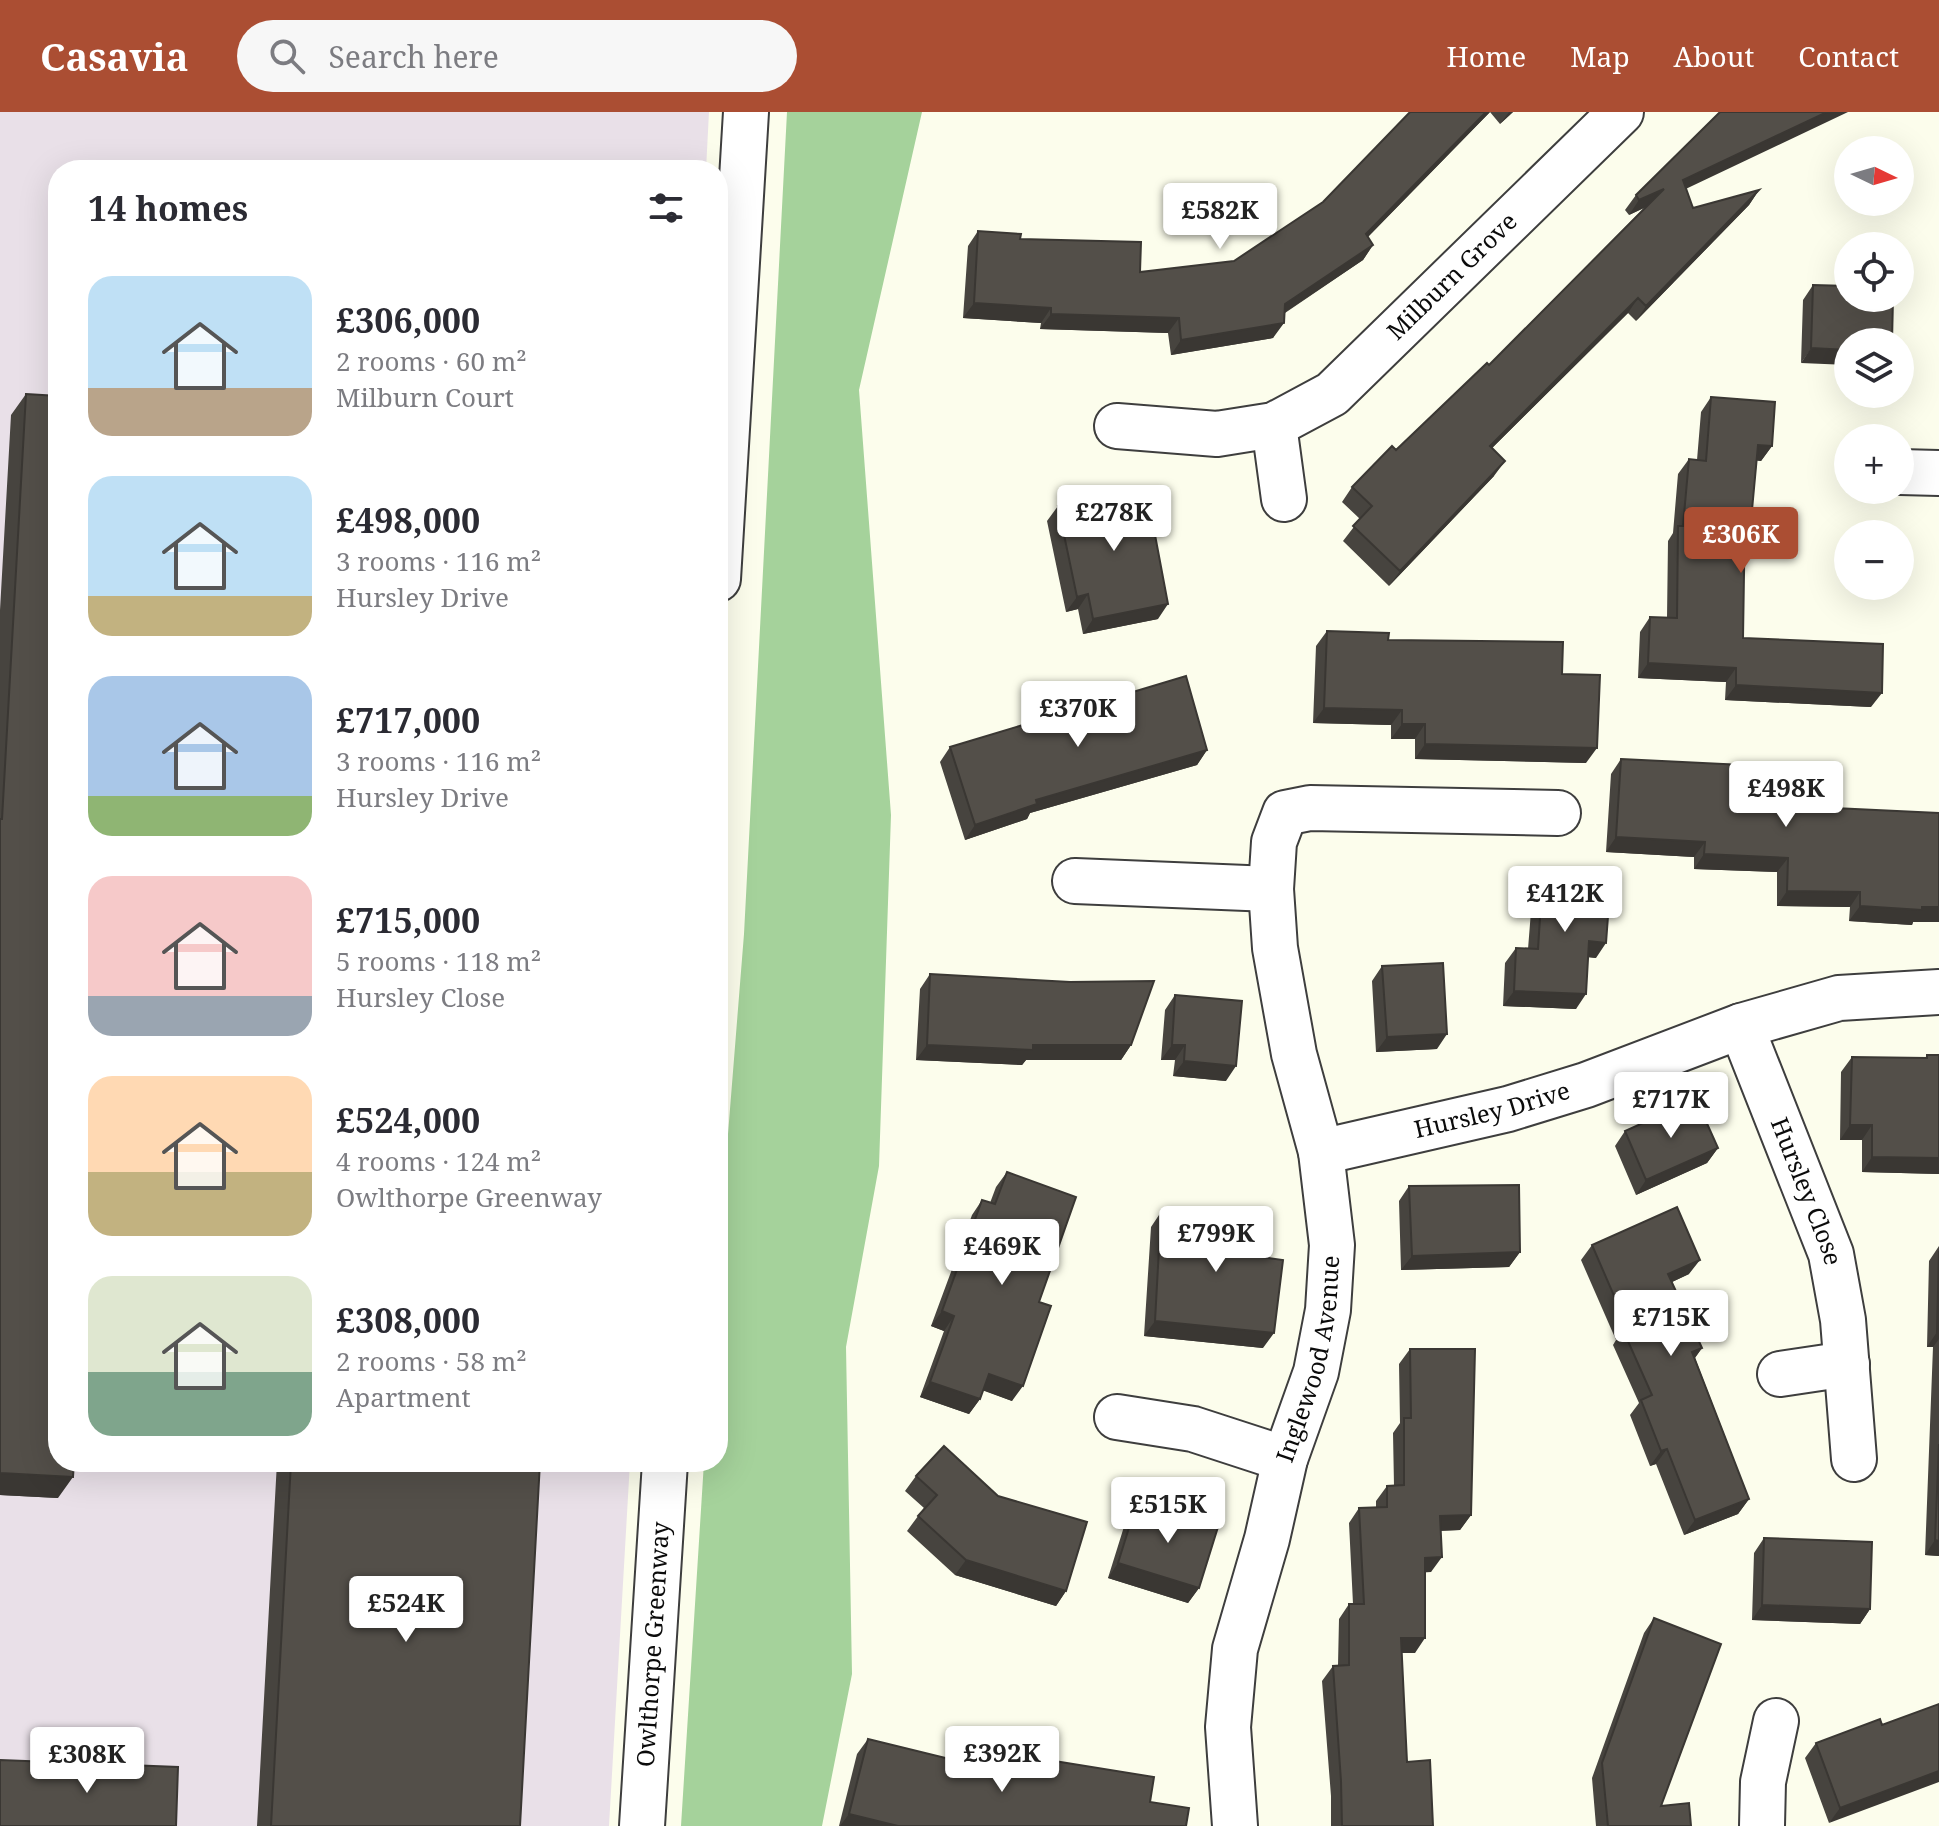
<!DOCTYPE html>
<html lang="en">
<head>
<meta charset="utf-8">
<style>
  body { margin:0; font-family:"Noto Serif",serif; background:#f7f7f7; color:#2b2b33; height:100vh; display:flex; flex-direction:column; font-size:30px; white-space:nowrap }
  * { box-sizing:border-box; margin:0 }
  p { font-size:26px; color:#7c7c81 }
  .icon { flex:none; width:44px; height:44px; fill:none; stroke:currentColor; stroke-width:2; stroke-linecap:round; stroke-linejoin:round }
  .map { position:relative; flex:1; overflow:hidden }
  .details { position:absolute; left:48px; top:48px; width:680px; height:1312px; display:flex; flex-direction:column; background:#fff; border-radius:32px; box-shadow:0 8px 32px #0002 }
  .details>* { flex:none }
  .needle { width:52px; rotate:95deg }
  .tools { position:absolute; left:1834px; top:24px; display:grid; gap:16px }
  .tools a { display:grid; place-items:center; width:80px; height:80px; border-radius:50%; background:#fff; box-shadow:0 8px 32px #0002; font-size:40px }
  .price { position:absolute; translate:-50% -68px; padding:0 18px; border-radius:8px; background:#fff; color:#222; font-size:26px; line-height:52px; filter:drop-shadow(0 2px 4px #0008) }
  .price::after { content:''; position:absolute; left:50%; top:48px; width:24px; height:18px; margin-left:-12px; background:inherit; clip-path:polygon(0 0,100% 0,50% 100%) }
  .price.active { background:#ab4e33; color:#fff }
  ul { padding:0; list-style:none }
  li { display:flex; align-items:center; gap:24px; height:200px; padding:0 40px }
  li span { display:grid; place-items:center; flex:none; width:224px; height:160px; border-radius:24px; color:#555 }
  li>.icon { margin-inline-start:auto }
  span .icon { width:96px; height:96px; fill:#fffc; stroke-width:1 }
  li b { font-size:34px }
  h2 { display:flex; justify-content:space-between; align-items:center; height:96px; padding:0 40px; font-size:34px }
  header { display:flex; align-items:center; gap:48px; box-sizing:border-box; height:112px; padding:0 40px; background:#ab4e33; color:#fff }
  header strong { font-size:38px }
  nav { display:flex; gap:44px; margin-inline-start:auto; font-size:28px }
  .search { width:560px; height:72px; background:#f7f7f7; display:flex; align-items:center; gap:20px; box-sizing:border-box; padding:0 28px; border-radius:44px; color:#7c7c81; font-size:30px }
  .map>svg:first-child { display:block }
</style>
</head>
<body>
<header>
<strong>Casavia</strong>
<div class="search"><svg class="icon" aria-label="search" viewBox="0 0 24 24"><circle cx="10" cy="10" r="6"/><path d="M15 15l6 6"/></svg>Search here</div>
<nav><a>Home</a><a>Map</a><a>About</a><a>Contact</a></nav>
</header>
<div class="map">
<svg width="1939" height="1714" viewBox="0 0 1939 1714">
  <rect width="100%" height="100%" fill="#fcfdec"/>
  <!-- industrial -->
  <path fill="#e9e0e8" d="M0,0H709L706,58H58V1350H630L609,1714H0Z"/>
  <!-- forest -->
  <path fill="#a5d29b" d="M787,0H922L859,278L891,703L879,1054L846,1235L852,1562L822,1714H681L704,1350H718V1147L744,822Z"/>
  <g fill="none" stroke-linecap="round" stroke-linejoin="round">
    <defs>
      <g id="minor">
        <path d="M1274,313L1284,387"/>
        <path id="s1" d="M1117,314L1217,322L1274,313L1332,282L1621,0"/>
        <path d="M1900,360L1939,361"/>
        <path d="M1075,769L1271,777"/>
        <path id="s2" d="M1741,914L1831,1142L1843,1208L1854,1347"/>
        <path id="s3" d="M1321,1040L1508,997L1586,973L1741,914L1839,886L1939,880"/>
        <path d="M1780,1262L1847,1252"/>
        <path d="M1117,1305L1193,1317L1285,1347"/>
        <path id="s4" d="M1235,1714L1228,1615L1235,1537L1267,1427L1285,1347L1316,1260L1328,1198L1332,1133L1321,1040L1294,942L1275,836L1271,777L1274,730L1285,701L1310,696L1558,701"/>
        <path d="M1762,1714L1763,1670L1776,1609"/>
      </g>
      <g id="tertiary">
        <path d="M718,467L746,0"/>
        <path id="s5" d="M642,1714L665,1350"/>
      </g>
    </defs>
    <!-- minor casing -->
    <use href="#minor" stroke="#3e3e3e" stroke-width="48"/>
    <!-- tertiary casing -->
    <use href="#tertiary" stroke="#3e3e3e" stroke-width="48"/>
    <!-- minor -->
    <use href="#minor" stroke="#fff" stroke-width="44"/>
    <!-- tertiary -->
    <use href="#tertiary" stroke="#fff" stroke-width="44"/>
  </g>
  <!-- wall -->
  <path fill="#47443f" d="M1410,0H1513L1500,12L1490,0L1368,125L1373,133L1363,148L1285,201L1273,226L1171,243L1168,221L1040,217L1041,211L963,206L968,134L978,119L1020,127L1140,160L1234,149L1323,90Z
    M1686,76L1693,96L1759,78L1749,93L1636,209L1628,201L1492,336L1494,364L1389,474L1343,429L1360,407L1342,390L1352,375L1396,338L1489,253L1645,95L1629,103L1625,98L1636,83Z
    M1813,173L1848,186L1801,251L1803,188Z
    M26,282L58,1386L0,1383V498L11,303Z
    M1711,285L1772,334L1761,349L1757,348L1752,398L1745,409L1743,526L1871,595L1725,588L1726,570L1638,566L1640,520L1650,505L1667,506L1668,429L1673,421L1678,362L1689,347L1697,348L1701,300Z
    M1058,394L1158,507L1083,522L1078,497L1066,500L1047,409Z
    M1327,519L1388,528L1562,562L1586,651L1415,647V627H1391V613L1313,611L1316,534Z
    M950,635L1207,638L1197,653L1030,701L1027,707L965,728L940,650Z
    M1621,647L1764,664L1834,696L1939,701V810H1913L1912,813L1849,809L1850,795L1777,794V760L1694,757V745L1606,740L1611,662Z
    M1543,759L1596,846L1588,845L1576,897L1503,894L1505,851L1516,836L1528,837L1533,774Z
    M1382,854L1437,937L1376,940L1372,869Z
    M930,862L1131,933L1121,948H1026L1022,953L916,948L920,877Z
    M1175,883L1226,969L1173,964L1175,948H1161L1165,898Z
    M1927,943L1939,1062L1862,1060V1028H1840L1841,960L1852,945L1925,946Z
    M1625,1019L1718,1036L1707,1051L1636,1083L1615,1034Z
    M1007,1060L1039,1190L1012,1289L983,1278L980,1287L969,1302L920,1285L944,1219L931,1214L972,1103L982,1088L990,1091L996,1075Z
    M1409,1074L1520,1140L1509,1155L1401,1158L1399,1089Z
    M1161,1100L1263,1236L1144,1224L1151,1115Z
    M1592,1133L1689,1162L1672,1170L1702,1236L1695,1246L1749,1387L1738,1402L1684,1423L1656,1352L1650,1354L1630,1303L1639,1291L1613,1233L1616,1228L1581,1148Z
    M1939,1134V1444L1925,1443L1933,1235H1927L1929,1149Z
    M1410,1237L1471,1403L1460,1418L1440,1419L1431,1460H1425L1415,1541H1402L1407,1650L1433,1714H1331V1684L1322,1569L1333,1554L1338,1553L1339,1507L1349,1492H1353L1349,1411L1359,1396L1376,1395V1389L1387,1374H1394L1393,1321L1400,1311L1399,1252Z
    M277,1350H540L520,1714H257Z
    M916,1364L1066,1479L1056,1494L955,1463L907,1419L924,1396L905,1379Z
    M1137,1390L1199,1476L1188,1491L1108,1466L1127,1405Z
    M1764,1426L1870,1497L1860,1512L1752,1508L1754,1441Z
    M1654,1506L1661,1694L1691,1714H1596L1592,1666L1644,1521Z
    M1939,1592L1829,1711L1805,1646L1816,1631L1882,1613Z
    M868,1627L1012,1663L1013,1659L1023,1644L1150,1690L1186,1714H839L857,1642Z"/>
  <!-- shaded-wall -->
  <path fill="#3a3733" d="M1486,0H1490L1356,137L1366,122Z
    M1509,0H1513L1500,12Z
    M1827,0H1848L1673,83L1683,68Z
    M1664,77L1653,92L1629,103L1639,88Z
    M1759,78L1749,93L1636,209L1646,194Z
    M1373,133L1363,148L1275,207L1285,192Z
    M1638,186L1628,201L1480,348L1490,334Z
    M974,191L1051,196L1041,211L963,206Z
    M1051,202L1179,206L1168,221L1040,217Z
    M1284,211L1273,226L1171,243L1181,228Z
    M1811,236L1848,238V253L1801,251Z
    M1758,333L1772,334L1761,349L1748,348Z
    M1505,349L1494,364L1389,474L1400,459Z
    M1745,397L1752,398L1742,413Z
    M1088,482L1078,497L1066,500L1077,485Z
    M1168,492L1158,507L1083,522L1093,507Z
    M1648,551L1736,556L1726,570L1638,566Z
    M1736,573L1882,581L1871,595L1725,588Z
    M1324,596L1402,598L1391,613L1313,611Z
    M1402,612H1425L1415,627H1391Z
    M1425,632L1597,636L1586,651L1415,647Z
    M1207,638L1197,653L1030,701L1027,707L965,728L975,713L1036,688Z
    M1616,725L1705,730L1694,745L1606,740Z
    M1704,742L1788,746L1777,760L1694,757Z
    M1787,779L1860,780L1850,795L1777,794Z
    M1860,794L1939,795V810H1913L1912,813L1849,809Z
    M1589,829L1606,831L1596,846L1578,844Z
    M1514,879L1586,882L1576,897L1503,894Z
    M1447,922L1437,937L1376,940L1387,925Z
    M927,933H1131L1121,948H1026L1022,953L916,948Z
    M1172,933H1185L1175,948H1161Z
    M1184,949L1236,954L1226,969L1173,964Z
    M1850,1013H1872L1862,1028H1840Z
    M1718,1036L1707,1051L1636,1083L1646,1068Z
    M1872,1045L1939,1046V1062L1862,1060Z
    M1520,1140L1509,1155L1401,1158L1412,1144Z
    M1700,1148L1689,1162L1657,1177L1668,1162Z
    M942,1199L954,1204L944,1219L931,1214Z
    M1155,1209L1274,1221L1263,1236L1144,1224Z
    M1937,1220H1939V1227L1933,1235H1927Z
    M1702,1236L1691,1251L1692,1240Z
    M989,1262L1023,1274L1012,1289L979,1277Z
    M930,1270L980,1287L969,1302L920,1285Z
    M1667,1337L1656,1352L1650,1354L1661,1339Z
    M0,1361L73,1365L58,1386L0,1383Z
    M1749,1387L1738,1402L1684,1423L1695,1408Z
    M1471,1403L1460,1418L1429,1419L1440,1404Z
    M1935,1428L1939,1429V1444L1925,1443Z
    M1442,1445L1431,1460L1415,1461L1425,1446Z
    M966,1448L1066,1479L1056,1494L955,1463Z
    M1118,1451L1199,1476L1188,1491L1108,1466Z
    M1762,1493L1870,1497L1860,1512L1752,1508Z
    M1401,1526H1425L1415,1541H1391Z
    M1939,1659V1670L1829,1711L1840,1696Z
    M849,1702L898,1714H840Z"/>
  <!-- building -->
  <path fill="#534f49" stroke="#3a3733" stroke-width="2" d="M1410,0H1486L1366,122L1373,133L1285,192L1284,211L1181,228L1179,206L1051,202V196L974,191L978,119L1021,122L1020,127L1141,130L1140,160L1234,149L1323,90Z
    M1720,0H1827L1683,68L1693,96L1759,78L1646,194L1638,186L1490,334L1505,349L1400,459L1353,414L1372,394L1352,375L1392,334L1396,338L1487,251L1489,253L1664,77L1639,88L1636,83Z
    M1813,173L1848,174V186H1893L1892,230H1848V238L1811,236Z
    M26,282L58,284V1350H74L73,1365L0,1361V707H2Z
    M1711,285L1775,290L1772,334L1758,333L1752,398L1745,397L1743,526L1883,532L1882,581L1736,573V556L1648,551L1650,505L1677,506L1678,414H1683L1689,347L1706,349Z
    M1146,375L1168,492L1093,507L1088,482L1077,485L1058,394Z
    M1327,519L1389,521L1388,528L1563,530L1562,562L1600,563L1597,636L1425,632V612H1402V598L1324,596Z
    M1186,564L1207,638L1036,688L1037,692L975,713L950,635Z
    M1621,647L1764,654V664L1835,665L1834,696L1939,701V795H1922V798L1860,794V780L1787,779L1788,746L1704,742L1705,730L1616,725Z
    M1543,759L1611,764L1606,831L1589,829L1586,882L1514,879L1516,836L1538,837Z
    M1443,851L1447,922L1387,925L1382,854Z
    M930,862L1070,870L1154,869L1131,933H1033V938L927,933Z
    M1175,883L1242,889L1236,954L1184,949L1185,933H1172Z
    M1927,943H1939V1046L1872,1045V1013H1850L1852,945L1927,946Z
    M1696,987L1718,1036L1646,1068L1625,1019Z
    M1007,1060L1076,1085L1039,1190L1051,1194L1023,1274L989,1262L980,1287L930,1270L954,1204L942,1199L982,1088L995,1092Z
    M1519,1073L1520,1140L1412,1144L1409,1074Z
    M1677,1095L1700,1148L1668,1162L1702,1236L1692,1240L1749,1387L1695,1408L1667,1337L1661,1339L1641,1288L1652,1283L1623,1218L1628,1216L1592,1133Z
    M1161,1100L1223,1104L1265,1110L1261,1145L1283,1148L1274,1221L1155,1209Z
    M1939,1139V1220H1937Z
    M1410,1237H1475L1471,1403L1440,1404L1442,1445L1425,1446V1526H1401L1407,1650L1430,1648L1433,1714H1342L1341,1669L1333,1554L1349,1553V1492H1364L1359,1396L1387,1395V1374L1404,1373V1306H1411Z
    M1939,1332V1429L1935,1428Z
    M944,1334L998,1384L1087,1410L1066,1479L966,1448L918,1404L937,1383L916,1364Z
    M291,1350H540L520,1714H271Z
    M1137,1390L1218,1415L1199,1476L1118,1451Z
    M1764,1426L1872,1430L1870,1497L1762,1493Z
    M1654,1506L1721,1532L1661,1694L1689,1691L1691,1714H1608L1602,1651Z
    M1939,1592V1659L1840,1696L1816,1631L1880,1607L1882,1613Z
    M868,1627L1019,1664L1023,1644L1154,1665L1150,1690L1189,1696L1186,1714H898L849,1702Z
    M0,1648L178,1655L176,1714H0Z"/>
  <g text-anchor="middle" stroke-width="8" stroke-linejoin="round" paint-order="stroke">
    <!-- street labels -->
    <g font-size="24" fill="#0b0b0b" stroke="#fff">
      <text dy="8" stroke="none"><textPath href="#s1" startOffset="392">Milburn Grove</textPath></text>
      <text dy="8" stroke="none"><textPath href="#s3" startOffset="176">Hursley Drive</textPath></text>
      <text dy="8" stroke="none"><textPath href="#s2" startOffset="178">Hursley Close</textPath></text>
      <text dy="8" stroke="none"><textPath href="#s4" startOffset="478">Inglewood Avenue</textPath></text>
      <text dy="8" stroke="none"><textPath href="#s5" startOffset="182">Owlthorpe Greenway</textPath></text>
    </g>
  </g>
</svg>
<div class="tools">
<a><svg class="needle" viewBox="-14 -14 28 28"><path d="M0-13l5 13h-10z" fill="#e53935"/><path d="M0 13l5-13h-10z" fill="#7c7c81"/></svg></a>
<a><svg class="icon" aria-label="locate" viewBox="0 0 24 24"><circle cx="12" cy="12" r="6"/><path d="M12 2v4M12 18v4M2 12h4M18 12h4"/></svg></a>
<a><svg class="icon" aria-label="layers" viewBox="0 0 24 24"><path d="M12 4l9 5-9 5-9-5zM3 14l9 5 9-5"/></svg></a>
<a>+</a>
<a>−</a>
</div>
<b class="price" style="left:1220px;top:139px">£582K</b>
<b class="price" style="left:1114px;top:441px">£278K</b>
<b class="price active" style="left:1741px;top:463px">£306K</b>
<b class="price" style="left:1078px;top:637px">£370K</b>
<b class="price" style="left:1786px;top:717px">£498K</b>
<b class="price" style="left:1565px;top:822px">£412K</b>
<b class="price" style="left:1671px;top:1028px">£717K</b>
<b class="price" style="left:1216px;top:1162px">£799K</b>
<b class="price" style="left:1002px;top:1175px">£469K</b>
<b class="price" style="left:1671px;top:1246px">£715K</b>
<b class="price" style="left:1168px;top:1433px">£515K</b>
<b class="price" style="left:406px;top:1532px">£524K</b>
<b class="price" style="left:1002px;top:1682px">£392K</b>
<b class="price" style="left:87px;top:1683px">£308K</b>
<section class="details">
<h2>14 homes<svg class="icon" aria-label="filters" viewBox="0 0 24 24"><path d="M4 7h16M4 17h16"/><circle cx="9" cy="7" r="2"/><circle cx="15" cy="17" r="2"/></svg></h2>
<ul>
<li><span style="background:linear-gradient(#bfe0f5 70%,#b9a48a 0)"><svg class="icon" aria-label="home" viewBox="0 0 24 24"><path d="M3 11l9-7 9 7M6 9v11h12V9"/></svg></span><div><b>£306,000</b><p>2 rooms · 60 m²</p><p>Milburn Court</p></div></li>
<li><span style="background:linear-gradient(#bfe0f5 75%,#c2b280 0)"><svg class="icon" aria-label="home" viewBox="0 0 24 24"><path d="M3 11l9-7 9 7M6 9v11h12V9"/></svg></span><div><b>£498,000</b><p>3 rooms · 116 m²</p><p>Hursley Drive</p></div></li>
<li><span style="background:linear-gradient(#a9c7e8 75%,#8fb573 0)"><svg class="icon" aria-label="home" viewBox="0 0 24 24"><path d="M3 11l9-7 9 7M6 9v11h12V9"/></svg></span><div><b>£717,000</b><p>3 rooms · 116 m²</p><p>Hursley Drive</p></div></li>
<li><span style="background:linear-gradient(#f6c9c9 75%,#9aa5b1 0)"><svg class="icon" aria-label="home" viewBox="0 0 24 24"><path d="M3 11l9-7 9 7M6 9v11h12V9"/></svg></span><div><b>£715,000</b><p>5 rooms · 118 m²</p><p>Hursley Close</p></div></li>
<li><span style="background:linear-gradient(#ffd9b3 60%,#c2b280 0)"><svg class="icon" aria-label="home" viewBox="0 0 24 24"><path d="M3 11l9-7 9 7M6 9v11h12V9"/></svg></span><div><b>£524,000</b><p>4 rooms · 124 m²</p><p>Owlthorpe Greenway</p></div></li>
<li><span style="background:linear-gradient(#dfe7d0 60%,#7fa58c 0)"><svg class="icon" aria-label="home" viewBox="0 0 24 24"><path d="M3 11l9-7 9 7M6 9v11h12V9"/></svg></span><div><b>£308,000</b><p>2 rooms · 58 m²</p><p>Apartment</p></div></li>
</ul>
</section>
</div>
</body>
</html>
